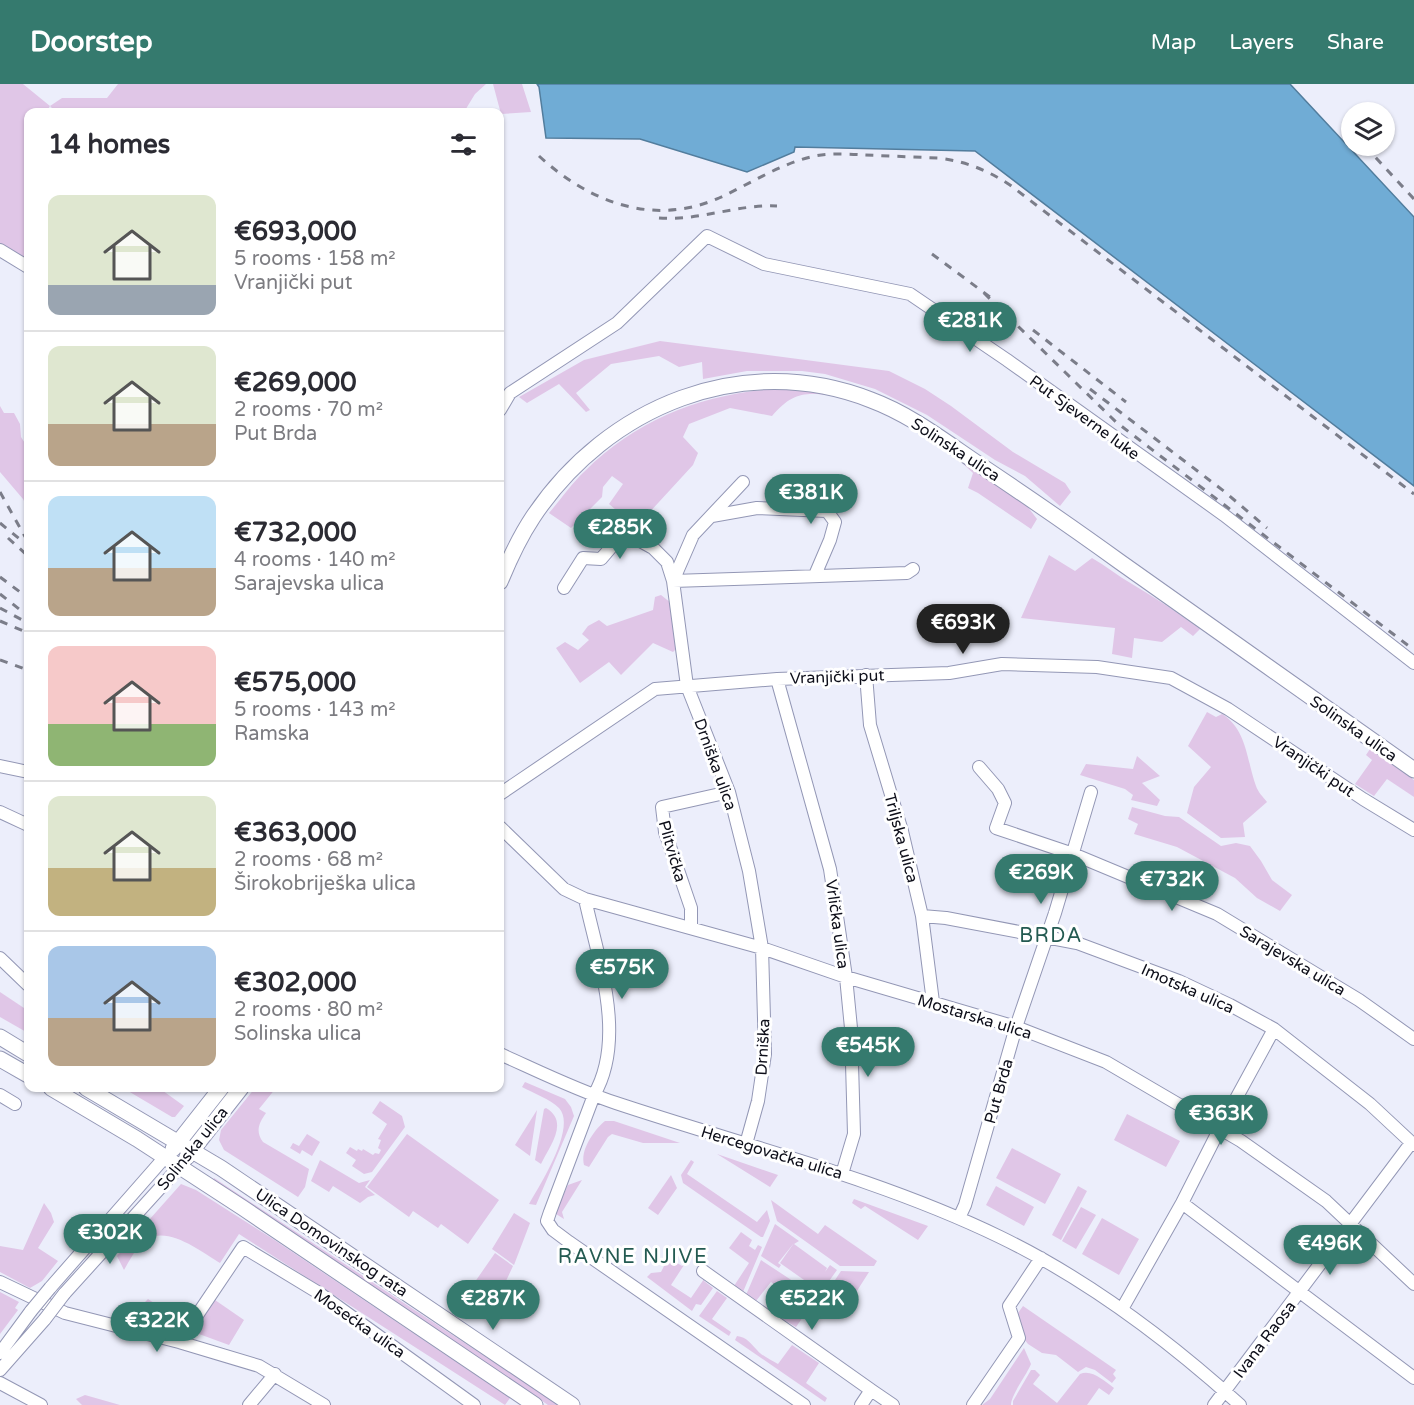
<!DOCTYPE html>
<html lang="en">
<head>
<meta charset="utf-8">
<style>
  body { margin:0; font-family:"Varela Round",sans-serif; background:#f7f7f7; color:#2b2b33; height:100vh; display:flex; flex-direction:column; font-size:22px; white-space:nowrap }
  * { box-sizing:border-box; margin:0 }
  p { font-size:20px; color:#7c7c81 }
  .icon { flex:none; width:33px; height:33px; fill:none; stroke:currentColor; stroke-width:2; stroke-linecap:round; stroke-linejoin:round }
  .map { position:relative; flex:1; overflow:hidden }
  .details { position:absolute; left:24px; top:24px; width:480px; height:984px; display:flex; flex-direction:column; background:#fff; border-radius:12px; box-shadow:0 2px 4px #0004 }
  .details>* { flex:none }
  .tools { position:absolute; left:1341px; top:18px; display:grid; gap:12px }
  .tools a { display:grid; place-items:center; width:54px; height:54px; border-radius:50%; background:#fff; box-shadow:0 2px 4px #0004; font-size:30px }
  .price { position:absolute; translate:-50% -51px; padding:0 14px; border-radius:21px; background:#357a6e; color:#fff; font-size:20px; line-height:39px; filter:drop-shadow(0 2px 3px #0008) }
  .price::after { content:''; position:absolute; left:50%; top:36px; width:18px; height:14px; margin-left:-9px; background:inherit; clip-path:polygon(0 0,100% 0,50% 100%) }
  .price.active { background:#222; color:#fff }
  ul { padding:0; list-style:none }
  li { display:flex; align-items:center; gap:18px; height:150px; padding:0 24px }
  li+li { border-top:2px solid #e1e1e2 }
  li span { display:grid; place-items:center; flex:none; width:168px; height:120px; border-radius:12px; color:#555 }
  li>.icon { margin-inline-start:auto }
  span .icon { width:72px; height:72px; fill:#fffc; stroke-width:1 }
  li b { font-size:26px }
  h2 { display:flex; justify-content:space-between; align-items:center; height:72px; padding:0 24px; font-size:26px }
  header { display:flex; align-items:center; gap:36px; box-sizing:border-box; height:84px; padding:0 30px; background:#357a6e; color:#fff }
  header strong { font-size:28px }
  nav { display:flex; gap:33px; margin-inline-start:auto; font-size:21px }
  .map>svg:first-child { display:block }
</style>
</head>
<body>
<header>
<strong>Doorstep</strong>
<nav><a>Map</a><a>Layers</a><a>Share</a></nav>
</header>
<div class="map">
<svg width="1414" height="1321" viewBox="0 0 1414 1321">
  <rect width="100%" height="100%" fill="#eceefb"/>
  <!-- green -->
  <path fill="#e0c6e7" d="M0,0H23L50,22L62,14H107L118,0H486L475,10L464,28H56L50,22L46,28H28V52L25,56L28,59V177L0,159Z
    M493,0H522L531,28L501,30Z
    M660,257L889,287L925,305L951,322L1013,368L1065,399L1071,408L1060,422L1025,392L995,376L927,331L875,305L825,290L802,287H747L703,295L702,278L679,283L659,272L611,280L576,309L590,326L586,328L559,300L527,319L519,313L584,276Z
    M762,306H800L829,311C802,308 791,310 772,332L730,324L689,340L683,353L698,369L693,381L636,443L609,420L623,400L612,392L603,403L602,413L571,444L549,429C561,415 572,399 585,387C634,338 695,313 762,306Z
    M0,322L4,329H14L20,340L21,353L28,364V425L23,415L0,388Z
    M949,367L1024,418L1037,435L1031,445L978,409L968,404L973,389Z
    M1049,471L1075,487L1092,474C1106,482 1118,492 1132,500C1156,514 1178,529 1200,545L1193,552L1181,543L1162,558L1134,554L1132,574L1112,570L1115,544L1021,534Z
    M661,511L671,519L676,565L673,568L653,559L621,591L609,578L580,599L556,564L565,558L578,566L589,556L582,550L588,542L599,536L607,542L653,526L655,513Z
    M1207,628L1216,633L1222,630C1247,645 1247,678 1256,702C1258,708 1263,713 1267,718L1243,739L1245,753L1221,754L1187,729L1194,703L1211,683L1188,662Z
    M1370,665L1414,696V713L1387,695L1374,712L1355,700L1372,676L1366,671Z
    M1137,672L1160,692L1142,699L1160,716L1157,722L1131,716L1133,711L1125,705L1080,691L1086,680L1133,685Z
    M1132,723L1165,732L1179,733L1221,762L1236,759L1250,762L1261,777L1272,796L1292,811L1280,827L1257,814L1235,794L1177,763L1134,750L1138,740L1128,735Z
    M0,908L24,924L28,917V949L0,933Z
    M525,998L565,1015L571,1023L574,1032L536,1121L529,1120C540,1101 577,1043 559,1024C550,1015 533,1009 522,1003Z
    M123,1004H159L184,1022L175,1033H172Z
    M255,1004H276L259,1025L266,1029C259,1039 255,1047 263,1058L309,1085L305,1103L298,1113L224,1066L219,1056L221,1046Z
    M380,1017L402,1032L405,1043L372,1088L364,1090L352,1082L356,1076L346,1069L350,1063L357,1067L358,1065L362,1067L363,1065L373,1071L375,1069L379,1070L381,1066L378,1064L381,1056L378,1055L387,1040L372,1029Z
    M546,1024C570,1038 549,1063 541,1080L535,1076L544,1025Z
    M537,1026L530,1072L515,1061Z
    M1127,1030L1180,1057L1166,1083L1114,1056Z
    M605,1037H614L680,1059H643L612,1050L608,1053L589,1083L584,1081C580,1066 594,1046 605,1037Z
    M307,1050L320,1058L312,1072L302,1066L300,1070L290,1064L293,1059L299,1062Z
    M407,1050L499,1116L468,1160L441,1140L438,1144L413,1127L409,1133L367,1103Z
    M1012,1064L1061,1090L1045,1120L996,1094Z
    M717,1070L778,1091L770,1103Z
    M320,1076L359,1099L370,1096L365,1103L375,1111L368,1113L360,1119L333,1102L329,1108L311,1097Z
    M691,1076L694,1078L687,1090L757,1138L767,1126L770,1137L763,1153H761L683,1099L681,1091Z
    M671,1091L677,1104L658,1131L648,1124Z
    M214,1094L559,1321H548L358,1192L212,1098Z
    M582,1096L562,1128L564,1135L556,1130V1128L566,1105L568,1101Z
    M181,1100L196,1106L273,1155L510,1314L505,1321L239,1150L220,1179C202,1168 169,1142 147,1155C137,1161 130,1176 124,1186L117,1172Z
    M996,1102L1034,1123L1024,1142L986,1121Z
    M1078,1102L1087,1107L1061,1156L1052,1151Z
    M854,1115L928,1142L918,1156L865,1122L861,1125L852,1119Z
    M771,1116L818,1150L825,1141L877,1177L874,1182H840L777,1137Z
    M44,1119L51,1129L54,1138L38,1164L58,1177L42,1197L30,1204L0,1188V1162L23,1166Z
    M1081,1123L1096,1131L1076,1165L1062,1157Z
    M514,1129L530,1139L514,1181L492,1165Z
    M1102,1134L1139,1155L1119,1191L1082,1170Z
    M775,1140L799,1157L794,1160L827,1184L825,1188L830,1181L837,1186L819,1211L813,1206L814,1203L780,1179L794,1159L778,1179L781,1181L779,1184L761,1172Z
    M741,1148L752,1156L749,1162L755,1166L758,1161L762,1163L743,1208L734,1202L749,1179L729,1164Z
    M495,1169L513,1182L498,1214L488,1217L470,1205Z
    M671,1175L682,1182L684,1181L671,1201L691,1214L704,1195V1197L713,1204L701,1221L696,1220L692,1227L647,1193L651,1189L661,1188L666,1178Z
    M761,1176L817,1213L796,1243L779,1233L792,1213L771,1198L756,1217L746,1211Z
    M841,1187L869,1188L855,1210L835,1196Z
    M717,1207L727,1214L712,1235L731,1248L729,1252L699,1232Z
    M0,1208L19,1218L15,1224L18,1226L0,1250Z
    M148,1215L166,1227L160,1237L156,1235L149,1236L138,1225Z
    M215,1216L244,1236L229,1261L199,1250L197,1241Z
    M1023,1222L1116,1286L1113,1290L1116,1294L1112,1299L1095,1286L1086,1283L1078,1288L1056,1271L1042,1269L1028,1260L1024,1255L1018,1229Z
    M737,1252C747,1253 751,1260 757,1266C762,1272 771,1276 778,1280L792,1261L819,1279L806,1299L827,1314L825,1318L735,1256Z
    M1024,1264L1031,1280C1026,1292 1011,1311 1011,1321H982L990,1315Z
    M1031,1286H1035L1040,1291L1033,1300L1057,1319L1080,1290C1092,1285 1104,1297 1114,1304L1109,1311L1099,1304L1087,1321H1013V1317Z
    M85,1311L120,1321H82L76,1315Z"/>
  <!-- water -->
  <path fill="#70acd5" stroke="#527d9d" stroke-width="1.5" d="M537,0H1290L1414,133V402L975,67L795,63L794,68L747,88L640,55L546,54L539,3Z"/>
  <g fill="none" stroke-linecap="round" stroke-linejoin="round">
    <defs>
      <path id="minor" d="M0,166L28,183
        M500,326L510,309L617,239L707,152L764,180L910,210L1007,276L1224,431L1414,579
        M743,398L693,451L673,497L878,490L907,489L913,485
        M712,432L757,424L827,427L835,438L830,456L815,491
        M564,504L583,474L601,475L624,448L653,464L667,478L673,497L687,602L729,708L749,787L762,864L765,970L758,1017L746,1060
        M866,591L870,641L902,747L922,832L933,918
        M777,595L830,785L846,893L851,944L854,1050L842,1090
        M0,682L28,688
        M979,683L998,705L1005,719L996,744L1073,770L1217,830L1359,916L1414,955
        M500,710L655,605L777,595L949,589L1002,580L1097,583L1171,594L1228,625L1363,715L1414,746
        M0,728L28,741
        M500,743L564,805L585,815L762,864L846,893L1016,943L1106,978L1241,1057L1326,1117L1414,1200
        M585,815C598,875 627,954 594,1011L550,1128L547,1137L553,1146L569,1158L804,1321
        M922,832L946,834L1077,859L1179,897L1230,921L1274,945L1370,1020L1414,1061
        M691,843V824L665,748L662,723L729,708
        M0,874L28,901
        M500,970C538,987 576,1006 616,1019C745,1062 878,1094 1000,1153C1089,1196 1167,1255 1240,1321
        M0,1011L15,1020
        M1182,1119L1414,1294
        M959,1134L965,1121L1016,943L1055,829L1091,708
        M703,1187L871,1306L861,1321
        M0,1198L65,1229L179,1258L259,1282L324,1321
        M50,1204L165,1073
        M64,1210L180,1082
        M1122,1225L1182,1119L1220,1044L1274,945
        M179,1258L243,1163L319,1209L474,1321
        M0,1269L31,1227
        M0,1286L45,1235
        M0,1299L41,1321
        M871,1306L893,1321
        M249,1321L275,1290
        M973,1321L1019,1254L1009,1222L1041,1174
        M1214,1321L1411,1059"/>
      <path id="major" d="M500,498C509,476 519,454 533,433C607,322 743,266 871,316C909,330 943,356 977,379C1025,411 1073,444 1120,478C1218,547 1316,617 1414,686
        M0,953L28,970
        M0,975L28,991
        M51,1004L137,1055L243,1124L535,1321
        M86,1004L221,1084L572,1321
        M173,1065L221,1004
        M187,1073L241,1004"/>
    </defs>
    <!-- minor casing -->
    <use href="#minor" stroke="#9397b5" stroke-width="14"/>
    <!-- major casing -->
    <use href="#major" stroke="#9397b5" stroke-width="17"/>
    <!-- minor -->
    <use href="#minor" stroke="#fff" stroke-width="12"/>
    <!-- major -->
    <use href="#major" stroke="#fff" stroke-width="15"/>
    <!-- rail -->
    <path stroke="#7b7d89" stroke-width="3" stroke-dasharray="8 8" stroke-linecap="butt" d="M1350,45L1352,46
      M1365,62L1414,115
      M539,72C589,118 653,143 719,114C750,100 781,79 815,72C831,69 849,70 865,71C889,72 914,73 938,74C965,77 987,86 1010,101L1414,410
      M659,134C700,137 737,120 777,122
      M932,170L990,213
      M984,209L1116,338L1414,566
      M1033,246L1126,318
      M1090,305L1225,408L1267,444
      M0,408L28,458
      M0,439L22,457
      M8,454L28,472
      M0,493L28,514
      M0,510L28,532
      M0,524L26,538
      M0,537L28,549
      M0,576L28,586"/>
    <defs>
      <path id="minor-bridge" d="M31,1227L50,1204
        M45,1235L64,1210"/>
    </defs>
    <!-- minor-bridge casing -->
    <use href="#minor-bridge" stroke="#9397b5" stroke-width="14" stroke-linecap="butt"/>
    <!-- minor-bridge -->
    <use href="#minor-bridge" stroke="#fff" stroke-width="12"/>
  </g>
  <g text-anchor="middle" stroke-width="6" stroke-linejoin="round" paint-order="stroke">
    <!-- street labels -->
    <g font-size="16" fill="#0d0e19" stroke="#fff">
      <text transform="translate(1085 333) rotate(36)" y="6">Put Sjeverne luke</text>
      <text transform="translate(956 365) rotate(33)" y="6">Solinska ulica</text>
      <text transform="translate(837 592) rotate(-2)" y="6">Vranjički put</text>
      <text transform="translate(1354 644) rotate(35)" y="6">Solinska ulica</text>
      <text transform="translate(716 680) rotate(70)" y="6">Drniška ulica</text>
      <text transform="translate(1314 682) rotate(34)" y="6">Vranjički put</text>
      <text transform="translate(902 754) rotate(75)" y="6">Triljska ulica</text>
      <text transform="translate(673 767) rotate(74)" y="6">Plitvička</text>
      <text transform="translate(838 840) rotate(82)" y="6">Vrlička ulica</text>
      <text transform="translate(1293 876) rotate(31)" y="6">Sarajevska ulica</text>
      <text transform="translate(1188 904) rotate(24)" y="6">Imotska ulica</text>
      <text transform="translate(975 932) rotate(17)" y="6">Mostarska ulica</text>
      <text transform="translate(762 963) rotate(-87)" y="6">Drniška</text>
      <text transform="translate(998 1007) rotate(-74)" y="6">Put Brda</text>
      <text transform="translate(192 1064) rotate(-51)" y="6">Solinska ulica</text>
      <text transform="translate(772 1068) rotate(17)" y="6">Hercegovačka ulica</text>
      <text transform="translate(332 1158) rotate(34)" y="6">Ulica Domovinskog rata</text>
      <text transform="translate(360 1239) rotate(35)" y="6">Mosećka ulica</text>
      <text transform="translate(1264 1255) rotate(-53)" y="6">Ivana Raosa</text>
    </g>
    <!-- quarter labels -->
    <g font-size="20" letter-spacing="1.5" fill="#235a51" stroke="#fff">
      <text x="1051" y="858">BRDA</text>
      <text x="633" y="1179">RAVNE NJIVE</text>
    </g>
  </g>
</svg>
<div class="tools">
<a><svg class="icon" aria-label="layers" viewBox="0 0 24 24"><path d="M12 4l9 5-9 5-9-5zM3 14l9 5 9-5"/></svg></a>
</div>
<b class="price" style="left:970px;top:269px">€281K</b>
<b class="price" style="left:811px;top:441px">€381K</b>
<b class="price" style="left:620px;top:476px">€285K</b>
<b class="price active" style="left:963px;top:571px">€693K</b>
<b class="price" style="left:1041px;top:821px">€269K</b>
<b class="price" style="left:1172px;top:828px">€732K</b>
<b class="price" style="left:622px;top:916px">€575K</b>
<b class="price" style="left:868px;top:994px">€545K</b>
<b class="price" style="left:1221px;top:1062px">€363K</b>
<b class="price" style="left:110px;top:1181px">€302K</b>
<b class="price" style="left:1330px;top:1192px">€496K</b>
<b class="price" style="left:493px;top:1247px">€287K</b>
<b class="price" style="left:812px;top:1247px">€522K</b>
<b class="price" style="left:157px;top:1269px">€322K</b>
<section class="details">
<h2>14 homes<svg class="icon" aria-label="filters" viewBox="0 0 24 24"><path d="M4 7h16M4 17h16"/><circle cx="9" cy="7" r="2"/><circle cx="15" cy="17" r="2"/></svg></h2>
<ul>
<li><span style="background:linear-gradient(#dfe7d0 75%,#9aa5b1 0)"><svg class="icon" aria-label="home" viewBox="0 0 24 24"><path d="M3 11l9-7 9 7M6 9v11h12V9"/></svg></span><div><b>€693,000</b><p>5 rooms · 158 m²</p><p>Vranjički put</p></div></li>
<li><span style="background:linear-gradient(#dfe7d0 65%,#b9a48a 0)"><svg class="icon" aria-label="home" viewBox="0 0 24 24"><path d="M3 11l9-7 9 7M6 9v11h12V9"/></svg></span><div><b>€269,000</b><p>2 rooms · 70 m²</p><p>Put Brda</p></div></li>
<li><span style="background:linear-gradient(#bfe0f5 60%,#b9a48a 0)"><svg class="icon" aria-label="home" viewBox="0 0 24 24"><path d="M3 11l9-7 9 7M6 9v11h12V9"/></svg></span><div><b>€732,000</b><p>4 rooms · 140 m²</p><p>Sarajevska ulica</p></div></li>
<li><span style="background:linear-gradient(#f6c9c9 65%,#8fb573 0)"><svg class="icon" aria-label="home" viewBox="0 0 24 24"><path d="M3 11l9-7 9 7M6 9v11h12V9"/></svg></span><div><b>€575,000</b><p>5 rooms · 143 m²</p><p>Ramska</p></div></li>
<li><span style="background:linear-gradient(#dfe7d0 60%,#c2b280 0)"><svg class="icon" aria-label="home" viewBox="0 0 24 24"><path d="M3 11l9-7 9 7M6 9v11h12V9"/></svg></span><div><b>€363,000</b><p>2 rooms · 68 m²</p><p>Širokobriješka ulica</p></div></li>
<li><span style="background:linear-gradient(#a9c7e8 60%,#b9a48a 0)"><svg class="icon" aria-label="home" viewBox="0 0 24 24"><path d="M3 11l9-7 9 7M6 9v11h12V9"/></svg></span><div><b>€302,000</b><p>2 rooms · 80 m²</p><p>Solinska ulica</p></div></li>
</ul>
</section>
</div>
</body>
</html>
